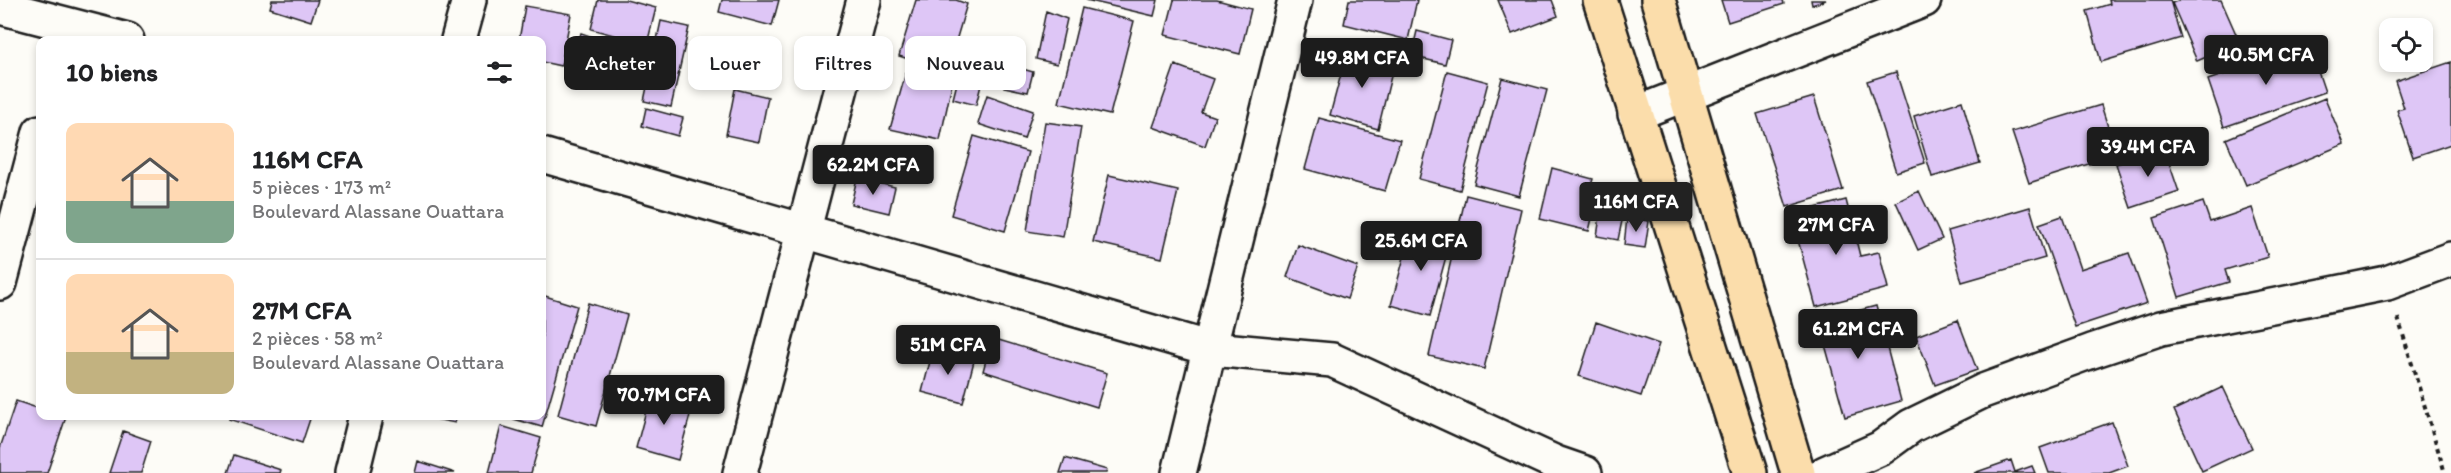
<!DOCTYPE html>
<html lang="fr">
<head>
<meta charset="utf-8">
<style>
  body { margin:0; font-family:Itim,sans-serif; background:#f2f2f2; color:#202124; height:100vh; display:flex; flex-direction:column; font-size:22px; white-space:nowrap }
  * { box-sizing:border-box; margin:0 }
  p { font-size:20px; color:#757577 }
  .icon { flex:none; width:33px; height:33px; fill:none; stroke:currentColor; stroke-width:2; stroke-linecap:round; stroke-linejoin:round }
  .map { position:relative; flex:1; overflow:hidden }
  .sheet { position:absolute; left:36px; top:36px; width:510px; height:384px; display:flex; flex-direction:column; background:#fff; border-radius:12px; box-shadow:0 3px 9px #0003 }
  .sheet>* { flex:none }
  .banner { position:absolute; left:564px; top:36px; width:570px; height:54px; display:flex; gap:12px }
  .fabs { position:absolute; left:2379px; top:18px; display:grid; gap:12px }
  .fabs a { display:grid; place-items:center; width:54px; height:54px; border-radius:12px; background:#fff; box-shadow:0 3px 9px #0003; font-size:30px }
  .price { position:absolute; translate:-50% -51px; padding:0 14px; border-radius:6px; background:#1c1c1c; color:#fff; font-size:20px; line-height:39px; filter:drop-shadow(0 2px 3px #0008) }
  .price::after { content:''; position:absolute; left:50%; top:36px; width:18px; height:14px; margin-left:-9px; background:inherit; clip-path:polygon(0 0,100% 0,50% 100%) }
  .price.current { background:#222; color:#fff }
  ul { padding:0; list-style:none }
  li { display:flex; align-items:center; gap:18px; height:150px; padding:0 30px }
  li+li { border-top:2px solid #e0e0e0 }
  li span { display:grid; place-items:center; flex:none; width:168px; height:120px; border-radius:12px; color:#555 }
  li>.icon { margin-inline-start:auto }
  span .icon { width:72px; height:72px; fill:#fffc; stroke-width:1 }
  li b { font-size:26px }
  h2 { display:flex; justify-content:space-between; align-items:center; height:72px; padding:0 30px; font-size:26px }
  .pill { padding:0 21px; border-radius:12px; background:#fff; box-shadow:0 3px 9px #0003; font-size:21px; line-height:54px }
  .pill.current { background:#1c1c1c; color:#fff }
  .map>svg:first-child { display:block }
</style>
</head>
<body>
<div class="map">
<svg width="2451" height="473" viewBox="0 0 2451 473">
  <rect width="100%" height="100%" fill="#fdfcf7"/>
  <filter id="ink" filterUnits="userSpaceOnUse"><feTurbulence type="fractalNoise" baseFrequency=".0167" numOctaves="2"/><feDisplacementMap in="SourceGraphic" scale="12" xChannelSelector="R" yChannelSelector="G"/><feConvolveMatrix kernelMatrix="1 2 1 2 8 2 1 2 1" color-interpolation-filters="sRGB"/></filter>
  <g filter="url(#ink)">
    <!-- building -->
    <path fill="#dec6f6" stroke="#1c1c1c" stroke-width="1.5" d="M272,0H318L311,21L270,8Z
      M598,0H626L656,8L647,44L591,29Z
      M722,0H779L772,26L719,12Z
      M916,0H956L967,4L947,71L899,56Z
      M1086,0H1158L1154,16Z
      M1174,0H1217L1251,9L1240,54L1165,35Z
      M1349,0H1417L1408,40L1344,24Z
      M1498,0H1552L1558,16L1512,34Z
      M1721,0H1783L1784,4L1728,22Z
      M1811,0H1826L1812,5Z
      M2109,0H2170L2181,38L2101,62L2087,11L2110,4Z
      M2180,0H2221L2240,43L2197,61L2172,3Z
      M525,6L571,14L561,66L542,62V40H519Z
      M1082,8L1134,21L1110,115L1059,103Z
      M1046,11L1067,19L1057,64L1036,59Z
      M661,21L689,27L671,107L644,101Z
      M1417,31L1451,40L1445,64L1411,56Z
      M581,33L634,51L625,80L572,62Z
      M2309,45L2325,92L2224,127L2208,80Z
      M1348,48L1394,64L1378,129L1330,115Z
      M2451,62V144L2413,157L2397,110L2404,108L2395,81Z
      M962,63L985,69L976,105L953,99Z
      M1009,65L1033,72L1028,92L1004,87Z
      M1175,65L1213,79L1201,112L1215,117L1205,146L1153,127Z
      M907,69L952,84L940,140L890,129Z
      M1447,71L1488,82L1460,190L1419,179Z
      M1896,72L1925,163L1896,172L1867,81Z
      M1502,78L1547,90L1519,196L1474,184Z
      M735,89L768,97L759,142L726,135Z
      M987,95L1033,111L1024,139L978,124Z
      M1814,97L1843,190L1787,207L1757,114Z
      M2325,98L2344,144L2246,185L2226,139Z
      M1962,101L1980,163L1932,177L1914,116Z
      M2101,105L2117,155L2029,183L2012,132Z
      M646,108L683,118L678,136L642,126Z
      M1319,118L1400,140L1385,191L1305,169Z
      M1045,122L1081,127L1063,237L1027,231Z
      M974,136L1028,152L1005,231L951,215Z
      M2164,148L2179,192L2131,208L2116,164Z
      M1552,168L1593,179L1588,195L1597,197L1589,231L1540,219Z
      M1109,175L1178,191L1162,258L1093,242Z
      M857,178L895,187L889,213L851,204Z
      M1919,191L1942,239L1918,250L1896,202Z
      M1466,195L1521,209L1484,369L1429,356Z
      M1846,200L1860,256L1879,252L1888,288L1816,307L1791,214Z
      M2203,202L2210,222L2252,208L2268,257L2225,270L2229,282L2179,297L2154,218Z
      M2030,207L2045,258L1962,282L1948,231Z
      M1601,211L1623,216L1618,240L1597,236Z
      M2062,216L2080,269L2129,253L2147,303L2075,327L2039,224Z
      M1627,218L1649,221L1645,248L1624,245Z
      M1412,228L1451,238L1430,316L1391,305Z
      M1298,245L1358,267L1347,299L1287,277Z
      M542,295L577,306L542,427L503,416H542Z
      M588,303L627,315L596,426L558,415Z
      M1876,306L1901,401L1845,417L1824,341L1810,344L1804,325Z
      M1958,320L1977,370L1935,385L1916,336Z
      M1596,322L1659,344L1641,396L1579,376Z
      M992,338L1107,373L1097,407L983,371Z
      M933,350L974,361L963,403L922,392Z
      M2223,387L2252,448L2202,471L2174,410Z
      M651,392L693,404L678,460L636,448Z
      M16,401L40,409V416L66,417L47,473H0V448Z
      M231,416H311L302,443L229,419Z
      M420,416H457L455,423Z
      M2112,422L2128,466L2109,473H2049L2040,448Z
      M501,426L541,438L531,473H489Z
      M123,431L151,441L141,473H109Z
      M234,455L281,470L280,473H228Z
      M1065,458L1107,470L1106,473H1060Z
      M2011,460L2015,472L2032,466L2035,473H1974Z
      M418,461L455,473H415Z"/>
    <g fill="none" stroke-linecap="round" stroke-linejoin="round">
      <defs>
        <path id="minor" d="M0,7L127,40
          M458,40L469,0
          M1635,114L1924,0
          M542,155L1211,349L1332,360L1556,463L1585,473
          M0,283L40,132
          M352,473L366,416
          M740,473L864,0
          M1179,473L1295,0
          M1825,473L1881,448L1911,426L1983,391L2092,351L2161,328L2387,283L2451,259"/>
        <path id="major" d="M1600,0L1750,473
          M1658,0L1798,473"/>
      </defs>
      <!-- minor casing -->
      <use href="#minor" stroke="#1c1c1c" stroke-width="38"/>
      <!-- major casing -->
      <use href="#major" stroke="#1c1c1c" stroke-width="38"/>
      <!-- path -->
      <path stroke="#1c1c1c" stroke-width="4" stroke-dasharray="4.5 4.5" stroke-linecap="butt" d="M2398,318L2445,473"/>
      <!-- minor -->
      <use href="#minor" stroke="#fdfcf7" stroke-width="33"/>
      <!-- major -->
      <use href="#major" stroke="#fbddab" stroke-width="33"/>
    </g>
  </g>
</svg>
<div class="fabs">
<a><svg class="icon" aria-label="locate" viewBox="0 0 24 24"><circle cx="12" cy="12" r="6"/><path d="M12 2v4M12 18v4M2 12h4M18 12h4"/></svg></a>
</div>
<b class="price" style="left:2266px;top:86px">40.5M CFA</b>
<b class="price" style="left:1362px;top:89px">49.8M CFA</b>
<b class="price" style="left:2148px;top:178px">39.4M CFA</b>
<b class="price" style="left:873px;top:196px">62.2M CFA</b>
<b class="price current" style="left:1636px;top:233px">116M CFA</b>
<b class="price" style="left:1836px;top:256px">27M CFA</b>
<b class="price" style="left:1421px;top:272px">25.6M CFA</b>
<b class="price" style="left:1858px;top:360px">61.2M CFA</b>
<b class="price" style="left:948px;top:376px">51M CFA</b>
<b class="price" style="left:664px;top:426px">70.7M CFA</b>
<div class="banner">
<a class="pill current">Acheter</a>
<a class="pill">Louer</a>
<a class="pill">Filtres</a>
<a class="pill">Nouveau</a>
</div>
<section class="sheet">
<h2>10 biens<svg class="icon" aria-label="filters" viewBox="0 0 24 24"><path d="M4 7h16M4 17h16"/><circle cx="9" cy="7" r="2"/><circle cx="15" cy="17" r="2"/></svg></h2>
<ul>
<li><span style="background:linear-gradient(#ffd9b3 65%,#7fa58c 0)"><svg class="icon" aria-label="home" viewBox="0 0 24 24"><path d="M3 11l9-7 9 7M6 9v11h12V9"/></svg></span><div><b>116M CFA</b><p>5 pièces · 173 m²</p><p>Boulevard Alassane Ouattara</p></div></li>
<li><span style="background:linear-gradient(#ffd9b3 65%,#c2b280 0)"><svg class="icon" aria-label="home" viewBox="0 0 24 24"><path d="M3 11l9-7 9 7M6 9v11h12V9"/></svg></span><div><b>27M CFA</b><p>2 pièces · 58 m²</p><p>Boulevard Alassane Ouattara</p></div></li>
</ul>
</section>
</div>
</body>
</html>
